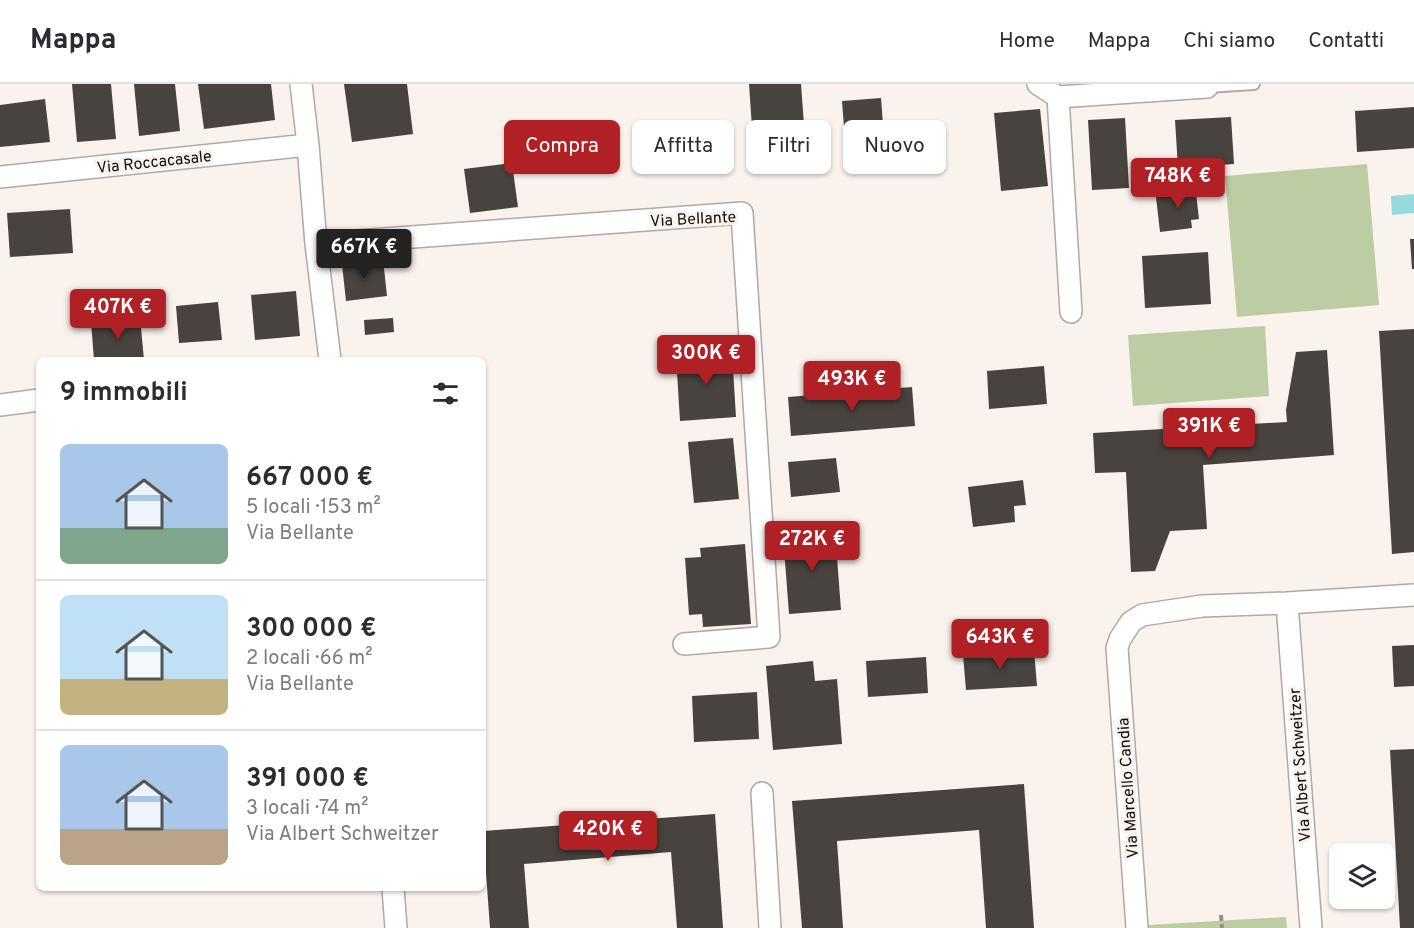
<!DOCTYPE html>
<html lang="it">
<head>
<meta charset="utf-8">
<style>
  body { margin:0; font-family:Overpass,sans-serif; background:#f2f2f3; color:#2b2b33; height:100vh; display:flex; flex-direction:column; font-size:22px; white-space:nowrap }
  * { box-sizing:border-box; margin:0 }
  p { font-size:20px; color:#7c7c81 }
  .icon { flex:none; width:33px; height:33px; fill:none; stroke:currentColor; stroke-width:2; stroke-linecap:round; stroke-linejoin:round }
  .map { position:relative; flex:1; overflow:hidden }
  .drawer { position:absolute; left:36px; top:273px; width:450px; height:534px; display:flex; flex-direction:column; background:#fff; border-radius:9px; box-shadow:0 2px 4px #0004 }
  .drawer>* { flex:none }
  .guide { position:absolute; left:504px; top:36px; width:570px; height:54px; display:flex; gap:12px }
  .tools { position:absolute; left:1329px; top:759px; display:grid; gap:12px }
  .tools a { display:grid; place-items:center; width:66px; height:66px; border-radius:9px; background:#fff; box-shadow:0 2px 4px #0004; font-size:30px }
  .price { position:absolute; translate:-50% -51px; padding:0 14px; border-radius:6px; background:#b12025; color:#fff; font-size:20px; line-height:39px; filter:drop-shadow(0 2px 3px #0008) }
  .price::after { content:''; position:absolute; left:50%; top:36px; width:18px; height:14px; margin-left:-9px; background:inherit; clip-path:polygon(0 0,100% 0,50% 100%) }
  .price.selected { background:#222; color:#fff }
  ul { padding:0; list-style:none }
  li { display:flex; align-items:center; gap:18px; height:150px; padding:0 24px }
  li+li { border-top:2px solid #e1e1e2 }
  li span { display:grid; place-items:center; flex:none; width:168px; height:120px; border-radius:9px; color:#555 }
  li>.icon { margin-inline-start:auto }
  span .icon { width:72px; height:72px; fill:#fffc; stroke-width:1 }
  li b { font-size:26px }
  h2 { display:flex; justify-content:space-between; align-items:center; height:72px; padding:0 24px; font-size:26px }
  .pill { padding:0 21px; border-radius:9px; background:#fff; box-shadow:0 2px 4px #0004; font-size:21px; line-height:54px }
  .pill.selected { background:#b12025; color:#fff }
  header { display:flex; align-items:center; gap:36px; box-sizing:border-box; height:84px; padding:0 30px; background:#fff; border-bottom:2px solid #e1e1e2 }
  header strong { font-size:28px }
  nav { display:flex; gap:33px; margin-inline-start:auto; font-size:21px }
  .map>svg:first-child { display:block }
</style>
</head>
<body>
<header>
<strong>Mappa</strong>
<nav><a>Home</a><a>Mappa</a><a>Chi siamo</a><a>Contatti</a></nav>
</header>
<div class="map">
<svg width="1414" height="844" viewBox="0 0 1414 844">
  <rect width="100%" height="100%" fill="#faf2ed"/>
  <!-- park -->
  <path fill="#bdcda3" d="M1367,80L1379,221L1237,233L1225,92Z
    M1265,242L1269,312L1133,322L1128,251Z
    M1286,833L1287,844H1149L1148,841Z"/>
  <!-- water -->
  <path fill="#97dadd" d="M1414,110V129L1392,131L1391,112Z"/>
  <!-- building -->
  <path fill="#49433f" d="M72,0H111L116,55L77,58Z
    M134,0H175L180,47L139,52Z
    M198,0H271L275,36L204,45Z
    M344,0H407L413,50L352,58Z
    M749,0H801L806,68L754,73Z
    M881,14L886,80L847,83L842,17Z
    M45,15L50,58L0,63V21Z
    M1414,23V64L1357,68L1355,27Z
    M1040,25L1048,102L1001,107L994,29Z
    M1231,33L1234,80L1178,84L1175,36Z
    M1125,34L1129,104L1092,106L1088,36Z
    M586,49L588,70L548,75L546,54Z
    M512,79L518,123L470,129L464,85Z
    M1195,100L1199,135L1191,136L1192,144L1160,148L1156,113L1171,112L1169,103Z
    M70,125L73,169L10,173L7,129Z
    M1410,155H1414V185H1412Z
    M1208,168L1211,220L1145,224L1142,172Z
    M383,175L387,212L346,217L342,180Z
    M296,207L300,252L255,256L251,211Z
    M218,218L222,256L179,259L176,222Z
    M140,233L144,276H94L91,238Z
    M393,234L394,248L365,251L364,236Z
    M1414,245V468L1392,470L1379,247Z
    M1327,266L1334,371L1203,381L1207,445L1170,447L1155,487L1131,488L1126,388L1095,389L1093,349L1287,338L1286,326L1296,268Z
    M732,268L736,333L680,337L676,272Z
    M1044,282L1047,320L989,325L987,287Z
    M912,303L915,342L791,352L788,313Z
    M733,354L739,415L694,419L688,358Z
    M836,374L840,408L791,413L788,378Z
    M1023,396L1026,421L1014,422L1015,438L973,443L968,403Z
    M835,447L841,526L789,530L783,451Z
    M745,460L751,540L703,543L702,530L689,531L685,474L701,473L700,464Z
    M1414,561V602L1394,603L1392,562Z
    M1034,566L1037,602L966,606L963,571Z
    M926,573L928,609L868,613L866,577Z
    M813,577L815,597L837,595L842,660L773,666L766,582Z
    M757,608L759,655L694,658L692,612Z
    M1414,665V844H1400L1390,666Z
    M1024,700L1034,844H986L979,746L837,757L843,844H802L792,717Z
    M715,730L723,844H677L671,768L524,780L529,844H490L483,747Z"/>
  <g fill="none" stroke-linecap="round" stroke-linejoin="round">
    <defs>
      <path id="lane" d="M1207,3L1254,0"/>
      <path id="street" d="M301,0L308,61L316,160L330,276
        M1038,0L1058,13
        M0,93L308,61
        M316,160L742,129L769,553L684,560
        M1071,228L1058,13L1207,3V0
        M0,321L39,316
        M1287,519L1311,844
        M762,709L770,844
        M393,804L396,844
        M1137,844L1117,564L1120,555L1131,538L1142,531L1202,522L1287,519L1414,511"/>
    </defs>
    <!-- lane casing -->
    <use href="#lane" stroke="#b0a9a4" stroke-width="14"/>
    <!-- street casing -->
    <use href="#street" stroke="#b0a9a4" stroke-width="24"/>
    <!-- path -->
    <path stroke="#938d8a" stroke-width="4" stroke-dasharray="6 3" stroke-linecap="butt" d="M1221,831L1222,844"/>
    <!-- lane -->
    <use href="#lane" stroke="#fff" stroke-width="10"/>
    <!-- street -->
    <use href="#street" stroke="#fff" stroke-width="21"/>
  </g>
  <g text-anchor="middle" stroke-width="6" stroke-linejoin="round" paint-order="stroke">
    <!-- street labels -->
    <g font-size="16" fill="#100d0c" stroke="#faf2ed">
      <text transform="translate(154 77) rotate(-6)" y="6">Via Roccacasale</text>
      <text transform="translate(693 134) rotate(-3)" y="6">Via Bellante</text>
      <text transform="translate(1299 681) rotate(-94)" y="6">Via Albert Schweitzer</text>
      <text transform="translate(1127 704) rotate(-94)" y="6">Via Marcello Candia</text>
    </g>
  </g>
</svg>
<div class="tools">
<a><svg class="icon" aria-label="layers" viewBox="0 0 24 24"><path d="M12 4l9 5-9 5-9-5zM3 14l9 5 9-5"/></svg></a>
</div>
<b class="price" style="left:1178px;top:125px">748K €</b>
<b class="price selected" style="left:364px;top:196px">667K €</b>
<b class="price" style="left:118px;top:256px">407K €</b>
<b class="price" style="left:706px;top:302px">300K €</b>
<b class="price" style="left:852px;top:328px">493K €</b>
<b class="price" style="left:1209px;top:375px">391K €</b>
<b class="price" style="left:812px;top:488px">272K €</b>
<b class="price" style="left:1000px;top:586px">643K €</b>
<b class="price" style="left:608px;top:778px">420K €</b>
<div class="guide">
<a class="pill selected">Compra</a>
<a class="pill">Affitta</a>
<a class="pill">Filtri</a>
<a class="pill">Nuovo</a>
</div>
<section class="drawer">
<h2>9 immobili<svg class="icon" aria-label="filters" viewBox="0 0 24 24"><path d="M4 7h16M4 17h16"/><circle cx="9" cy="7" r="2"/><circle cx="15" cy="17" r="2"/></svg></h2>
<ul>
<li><span style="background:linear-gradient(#a9c7e8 70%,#7fa58c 0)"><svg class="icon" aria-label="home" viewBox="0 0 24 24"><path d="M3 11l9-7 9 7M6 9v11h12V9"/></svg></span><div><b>667 000 €</b><p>5 locali · 153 m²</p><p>Via Bellante</p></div></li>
<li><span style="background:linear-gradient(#bfe0f5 70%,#c2b280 0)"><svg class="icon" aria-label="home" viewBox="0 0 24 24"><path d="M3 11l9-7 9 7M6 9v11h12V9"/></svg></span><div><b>300 000 €</b><p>2 locali · 66 m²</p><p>Via Bellante</p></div></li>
<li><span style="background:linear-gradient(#a9c7e8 70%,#b9a48a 0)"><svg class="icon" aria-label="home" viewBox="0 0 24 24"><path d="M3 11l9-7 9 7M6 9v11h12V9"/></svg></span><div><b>391 000 €</b><p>3 locali · 74 m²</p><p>Via Albert Schweitzer</p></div></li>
</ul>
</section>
</div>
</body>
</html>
